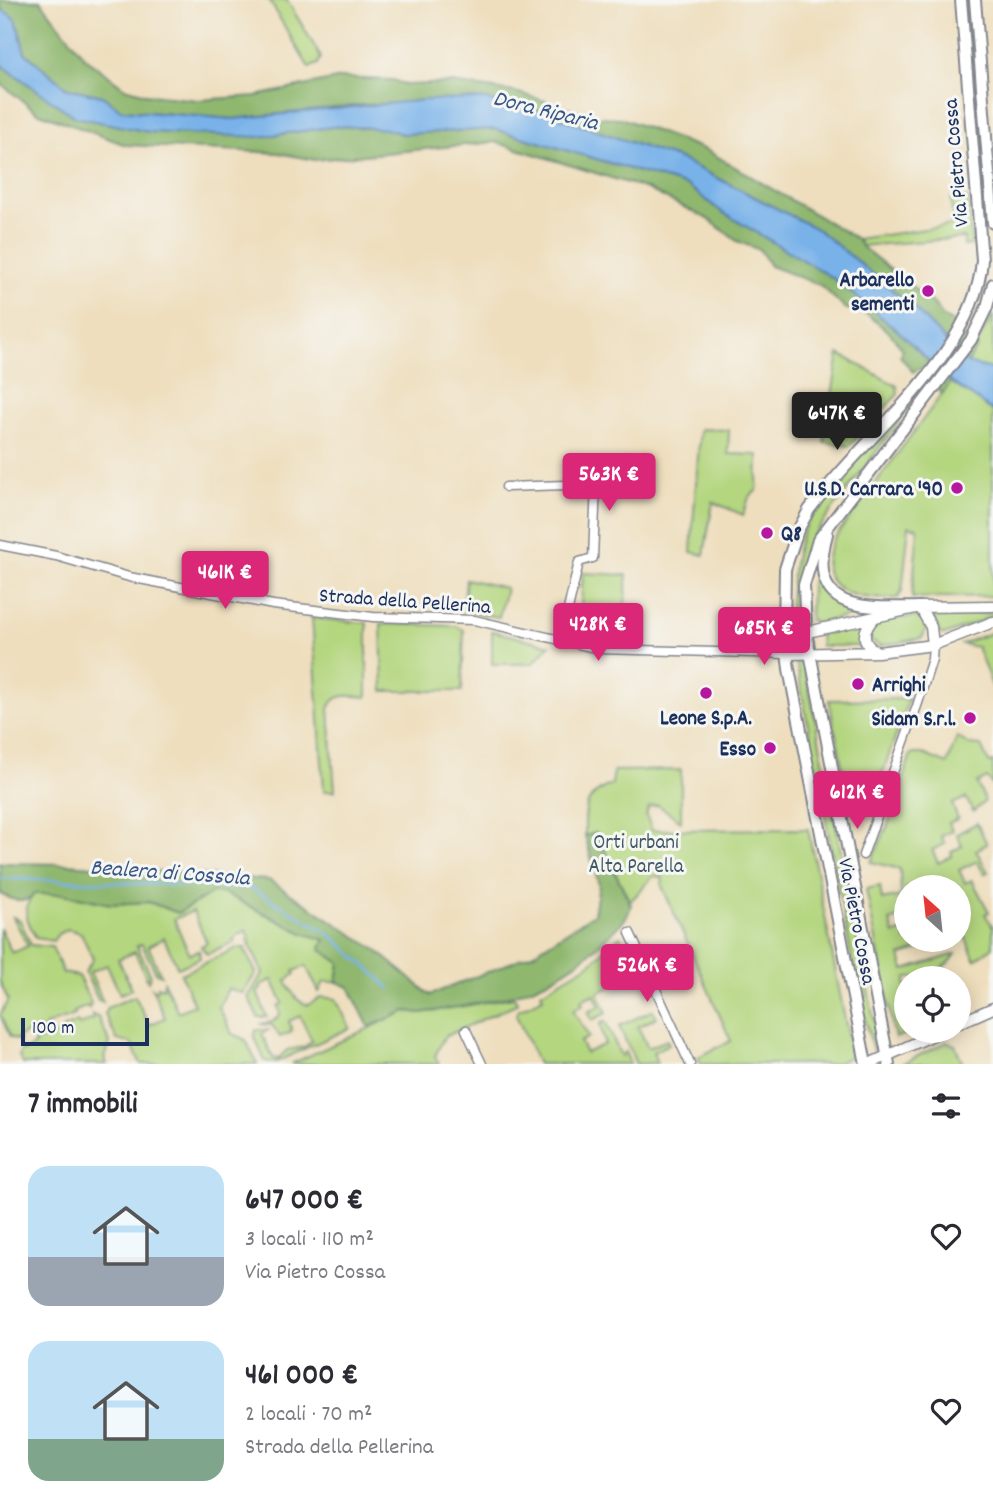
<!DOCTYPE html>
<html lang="it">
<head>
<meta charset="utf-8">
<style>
  body { margin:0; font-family:Dekko,sans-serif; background:#f2f2f3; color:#2b2b33; height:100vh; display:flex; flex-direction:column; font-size:26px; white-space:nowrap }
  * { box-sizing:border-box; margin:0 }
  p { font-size:23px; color:#7c7c81 }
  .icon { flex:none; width:38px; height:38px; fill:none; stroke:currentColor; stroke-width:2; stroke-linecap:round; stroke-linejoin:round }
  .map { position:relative; height:1064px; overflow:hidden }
  .details { display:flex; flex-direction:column; background:#fff; flex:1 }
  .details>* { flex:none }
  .needle { width:46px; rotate:333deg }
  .buttons { position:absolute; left:894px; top:875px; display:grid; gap:14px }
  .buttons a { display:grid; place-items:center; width:77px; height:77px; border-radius:50%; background:#fff; box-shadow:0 4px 18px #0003; font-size:35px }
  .scale { position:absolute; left:21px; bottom:18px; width:128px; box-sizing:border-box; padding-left:7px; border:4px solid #1b2f5e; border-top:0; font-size:19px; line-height:24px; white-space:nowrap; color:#1b2f5e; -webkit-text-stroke:5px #f6f6f2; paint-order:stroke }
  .price { position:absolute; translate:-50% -60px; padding:0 16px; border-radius:7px; background:#db2777; color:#fff; font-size:23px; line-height:46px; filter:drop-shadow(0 2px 4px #0008) }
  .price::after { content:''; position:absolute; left:50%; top:42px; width:21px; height:16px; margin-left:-10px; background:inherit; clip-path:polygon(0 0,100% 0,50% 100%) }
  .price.current { background:#222; color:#fff }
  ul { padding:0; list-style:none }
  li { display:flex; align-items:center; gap:21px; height:175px; padding:0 28px }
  li span { display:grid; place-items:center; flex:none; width:196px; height:140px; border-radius:21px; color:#555 }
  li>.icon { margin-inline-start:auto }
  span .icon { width:84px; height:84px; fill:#fffc; stroke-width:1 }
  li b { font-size:30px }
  h2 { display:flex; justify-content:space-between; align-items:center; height:84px; padding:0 28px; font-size:30px }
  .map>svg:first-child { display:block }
</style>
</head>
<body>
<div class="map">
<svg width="993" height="1064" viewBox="0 0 993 1064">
  <rect width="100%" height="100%" fill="#f6f6f2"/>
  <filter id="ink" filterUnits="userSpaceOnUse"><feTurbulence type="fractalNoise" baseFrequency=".0143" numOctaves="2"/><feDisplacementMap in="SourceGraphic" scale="14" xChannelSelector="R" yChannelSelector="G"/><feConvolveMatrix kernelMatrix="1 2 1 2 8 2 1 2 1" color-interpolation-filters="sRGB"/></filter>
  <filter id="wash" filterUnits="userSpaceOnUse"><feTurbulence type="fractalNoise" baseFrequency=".00686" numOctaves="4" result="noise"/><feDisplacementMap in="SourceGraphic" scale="28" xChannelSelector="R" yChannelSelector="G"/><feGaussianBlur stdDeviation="1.57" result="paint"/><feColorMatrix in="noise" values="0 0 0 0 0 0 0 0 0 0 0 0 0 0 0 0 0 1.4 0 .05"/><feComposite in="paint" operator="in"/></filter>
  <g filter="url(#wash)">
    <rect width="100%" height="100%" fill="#eedebd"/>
    <!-- green -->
    <path fill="#b4d67f" stroke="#68826e" stroke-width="2" d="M269,0H287L321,57L318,64L309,68Z
      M968,198L972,245L964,246V238L861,246L857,239L953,225L951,199Z
      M993,314V370L967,363Z
      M839,354L897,386L898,394L849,446L824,442Z
      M930,380L812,537C799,565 795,596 798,626L794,628C789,619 790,603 791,592C792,575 795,554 800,539C818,491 894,420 930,380Z
      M951,382L993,411V596L912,598L918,528L909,526L902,591L898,598C859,601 808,592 833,540Z
      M700,429L729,430L728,454L758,455L757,490L749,497L743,515L713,502L704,555L691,552Z
      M817,560C816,591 838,611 869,612L818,623L810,620L811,583Z
      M583,573L627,575L624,624L580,622Z
      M466,579L506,588L499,617L463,611Z
      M932,613H993V616L945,635L939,633Z
      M914,616L922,618L927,627L922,638L881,646L870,641V629L876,623Z
      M312,618L367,623V697C351,696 335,691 329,709L335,791H324Z
      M381,624L456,626L464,630L462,691H383Z
      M862,626L863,646H821L820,634Z
      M492,631L550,645L532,664H492Z
      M993,632V688L977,647L962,644Z
      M796,661L803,663L811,698L879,1046L873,1050L858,992Z
      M909,699L881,777L877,775L847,790L829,700Z
      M957,737L970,745L981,746L989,763L993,762V786L987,778L977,783L985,801L973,812L966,798L952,804L958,819L949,823L952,831L941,836L945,844L932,850L938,863L952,856L951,852L962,846L957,834L977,823L987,844L976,850L988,872L984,874L977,861L959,870L965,883L972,880L989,912L985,914L993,927V947L975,960L959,922V887H906V916L890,921L894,934L906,931V940H946L900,956L904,970L956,954C948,969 923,978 906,978V1031H912L895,1038L866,889L880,886L882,900L901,896L900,869L871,862L888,825L911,754H923L947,764Z
      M681,770V821L658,805L649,807L646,815L652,830L808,829L852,1056L835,1064H701L698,1057L731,1041L662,886L663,877L653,876L630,902L596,833L585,836C585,808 583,796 612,784L614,771Z
      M212,893H224L303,933L325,940L320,949L340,963L337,982H324L319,992L306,966L294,971L295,974L286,981C292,992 296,1002 308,1005L321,997L336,999L350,1028L274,1063L265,1061L254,1036L256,1030H268L262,1034L273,1058L278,1059L287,1050L304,1047L312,1041L300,1016L289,1021L292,1032L280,1037L272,1025L260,1024L272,1022L280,1015L278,1006L283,1003L272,980L260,985L261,989L257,992L267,1017H258L248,997L263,973L250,946L247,930L235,936L234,942L207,954L201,946L207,943L193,911L174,919L189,954L199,950L200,958L178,968L164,938L148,946L161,975L156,973L142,944L137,946L151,976L148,981L135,952L118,959L132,989L120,994L107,965L90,972L103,1002L98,1000L85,972L93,959L81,933L68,929L58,934L53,941L36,938C28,922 20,910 34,894H64L111,904L149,902L178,913Z
      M13,917L20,920L31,945L52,947L63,973L78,976L91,1003L89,1009L87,1006L74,1012L75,1015L46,1025L47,1028L32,1035L30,1032L18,1037L19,1041L10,1037L0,1015L8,1000L0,982V928L12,953L28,946Z
      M620,936L624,945L610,954L619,974L634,967L636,973L598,993L607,1013L592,1020L588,1012L600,1006L594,994L581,1000L583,1005L573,1010L589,1037L580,1042L586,1053L605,1044L600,1024L605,1021L621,1056L625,1052L630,1064H538L516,1015L518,1010L543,998L541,993L591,963Z
      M237,948H244L256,973L243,993L228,989L219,1007L232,1034L246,1040L257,1064H198L196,1061L191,1064H141L131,1043L117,1040L105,1014L107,1008L135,996L149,1025L165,1018L152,988L156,991L158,986L163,988L164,982L178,1012L194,1005L181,974Z
      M514,997L518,1003L444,1037L435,1056L439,1064H291L406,1011L421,1013Z
      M653,1010L657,1017L638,1027L648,1048L667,1040L669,1044L653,1052L657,1063L636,1064L619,1026Z
      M92,1015L98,1017L110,1043L104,1057L107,1064H23L19,1056L22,1048L24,1051L35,1045L34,1042L63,1032L62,1029L77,1022L79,1025L93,1019Z
      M947,1042L955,1045L963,1064H901Z"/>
    <!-- forest -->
    <path fill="#8fb76e" stroke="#557366" stroke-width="2" d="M0,0H40L85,58L125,88L150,95L198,100L256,96L341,78L393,80L406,85L452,83L515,92L598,117L621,118L706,150L857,239L861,246L934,304L943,317L954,323L956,333L978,346L967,363L911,305L817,229L682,160L539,111L482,99L361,105L233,119L121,110L102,96L67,88L25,53L16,20L2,11Z
      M0,64L75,117L259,137L339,126L386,129L403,134L494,129L688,186L722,212L833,278L898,331L951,382L942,394L919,368L913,372L900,356L903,350L890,333L868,315L845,308L820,285L770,266L760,250L737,241L708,219L647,189L495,142L315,160L278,153L126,145L37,112L0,83Z
      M596,833L631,905C628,920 617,927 606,938C548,995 497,1001 421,1013L406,1011L369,1027L349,987L337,982L340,963L320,949L325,940L303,933L224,893H212L178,913L149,902L111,904L64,894H34C23,906 14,900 0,894V863L67,864L269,880L375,949L430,995L532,954L594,914L599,885L585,836Z"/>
    <!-- water -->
    <path fill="#79b2e9" stroke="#4a70a4" stroke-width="2" d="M0,8L16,19L25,53L67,88L102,96L121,110L233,119L425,100L482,99L539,111L682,160L817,229L911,305L967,363L992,369L993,411L951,382L898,331L833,278L722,212L688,186L494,129L403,134L386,129L339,126L259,137L149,132L75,117L0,64Z"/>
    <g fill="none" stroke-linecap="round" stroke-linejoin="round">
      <!-- stream -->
      <path stroke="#79b2e9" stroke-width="2.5" d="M0,878L251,888L328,933L390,988"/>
    </g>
  </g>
  <g filter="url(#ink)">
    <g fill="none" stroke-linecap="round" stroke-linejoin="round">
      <defs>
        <path id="minor" d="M506,487L596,484L593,558L579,562L561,640
          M0,545L56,556L129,577L273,605L373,617L474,620L599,649L787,654
          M748,649L785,637
          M863,855L917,706L932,659L933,645
          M630,933L690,1064
          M466,1030L482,1064"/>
        <path id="tertiary" d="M920,607L931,627L933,645
          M874,618C863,630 860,643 876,651
          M785,637L920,607L993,606
          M787,654L878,652L933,645L993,622
          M959,1023L993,1008
          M869,1064L942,1031"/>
        <path id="secondary" d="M975,0L993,223
          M827,534C806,613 862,608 920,607
          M866,1064L789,669L784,628L785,569L798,530L809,510C864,435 975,355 982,260L961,0
          M889,1064L806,632L804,585L818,540L971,340L987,307L993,284"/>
      </defs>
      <!-- minor casing -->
      <use href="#minor" stroke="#84868e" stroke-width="11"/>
      <!-- tertiary casing -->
      <use href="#tertiary" stroke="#84868e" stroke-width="13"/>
      <!-- secondary casing -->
      <use href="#secondary" stroke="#84868e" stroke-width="14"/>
      <!-- minor -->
      <use href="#minor" stroke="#fff" stroke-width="8"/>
      <!-- tertiary -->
      <use href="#tertiary" stroke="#fff" stroke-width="10"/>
      <!-- secondary -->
      <use href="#secondary" stroke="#fff" stroke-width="10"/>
    </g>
  </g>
  <!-- markers -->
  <g fill="#b5179e" stroke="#f6f6f2" stroke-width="2.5">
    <circle cx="928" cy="291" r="7"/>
    <circle cx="957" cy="488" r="7"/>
    <circle cx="767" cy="533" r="7"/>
    <circle cx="858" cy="684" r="7"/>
    <circle cx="706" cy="693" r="7"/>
    <circle cx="970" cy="718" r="7"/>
    <circle cx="770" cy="748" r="7"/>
  </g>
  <g text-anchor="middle" stroke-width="6" stroke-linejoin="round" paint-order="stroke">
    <!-- street labels -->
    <g font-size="21" fill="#1b2f5e" stroke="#f6f6f2">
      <text transform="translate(955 163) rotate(-95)" y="7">Via Pietro Cossa</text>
      <text transform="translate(405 600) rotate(4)" y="7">Strada della Pellerina</text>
      <text transform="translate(858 921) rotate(79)" y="7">Via Pietro Cossa</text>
    </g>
    <!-- poi labels -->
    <g font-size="21" font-weight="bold" fill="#1b2f5e" stroke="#f6f6f2" text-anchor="end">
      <text x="914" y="286">Arbarello<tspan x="914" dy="24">sementi</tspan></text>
      <text x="943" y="495">U.S.D. Carrara '90</text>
      <text x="781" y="540" text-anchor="start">Q8</text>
      <text x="872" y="691" text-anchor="start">Arrighi</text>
      <text x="706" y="724" text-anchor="middle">Leone S.p.A.</text>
      <text x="956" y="725">Sidam S.r.l.</text>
      <text x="756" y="755">Esso</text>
    </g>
    <!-- park labels -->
    <g font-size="21" fill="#415966" stroke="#f6f6f2">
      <text x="636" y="848">Orti urbani<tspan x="636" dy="24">Alta Parella</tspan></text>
    </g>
    <!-- water labels -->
    <g font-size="23" font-style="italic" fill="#375688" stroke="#f6f6f2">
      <text transform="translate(546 109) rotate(14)" y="8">Dora Riparia</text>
      <text transform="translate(170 871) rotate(4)" y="8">Bealera di Cossola</text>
    </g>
  </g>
</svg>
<div class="buttons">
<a><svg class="needle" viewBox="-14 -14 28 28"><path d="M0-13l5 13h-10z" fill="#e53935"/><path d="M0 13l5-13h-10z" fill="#7c7c81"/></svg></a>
<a><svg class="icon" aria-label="locate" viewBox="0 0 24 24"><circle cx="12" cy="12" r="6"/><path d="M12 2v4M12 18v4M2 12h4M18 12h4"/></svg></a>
</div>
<div class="scale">100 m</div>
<b class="price current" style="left:837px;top:452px">647K €</b>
<b class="price" style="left:609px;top:513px">563K €</b>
<b class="price" style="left:225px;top:611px">461K €</b>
<b class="price" style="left:598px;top:663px">428K €</b>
<b class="price" style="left:764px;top:667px">685K €</b>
<b class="price" style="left:857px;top:831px">612K €</b>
<b class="price" style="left:647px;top:1004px">526K €</b>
</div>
<section class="details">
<h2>7 immobili<svg class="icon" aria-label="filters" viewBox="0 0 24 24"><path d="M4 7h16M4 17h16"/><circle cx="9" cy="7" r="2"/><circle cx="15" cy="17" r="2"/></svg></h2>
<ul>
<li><span style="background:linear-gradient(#bfe0f5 65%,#9aa5b1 0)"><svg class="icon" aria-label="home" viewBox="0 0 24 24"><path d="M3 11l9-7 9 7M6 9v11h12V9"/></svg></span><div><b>647 000 €</b><p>3 locali · 110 m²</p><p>Via Pietro Cossa</p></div><svg class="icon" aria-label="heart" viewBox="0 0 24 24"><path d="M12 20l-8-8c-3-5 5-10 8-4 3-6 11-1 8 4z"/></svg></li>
<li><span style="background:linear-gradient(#bfe0f5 70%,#7fa58c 0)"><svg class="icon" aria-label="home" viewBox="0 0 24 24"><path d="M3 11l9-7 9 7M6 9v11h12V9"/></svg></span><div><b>461 000 €</b><p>2 locali · 70 m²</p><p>Strada della Pellerina</p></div><svg class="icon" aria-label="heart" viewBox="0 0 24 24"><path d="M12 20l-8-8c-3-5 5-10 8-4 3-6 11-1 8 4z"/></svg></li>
</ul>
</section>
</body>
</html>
